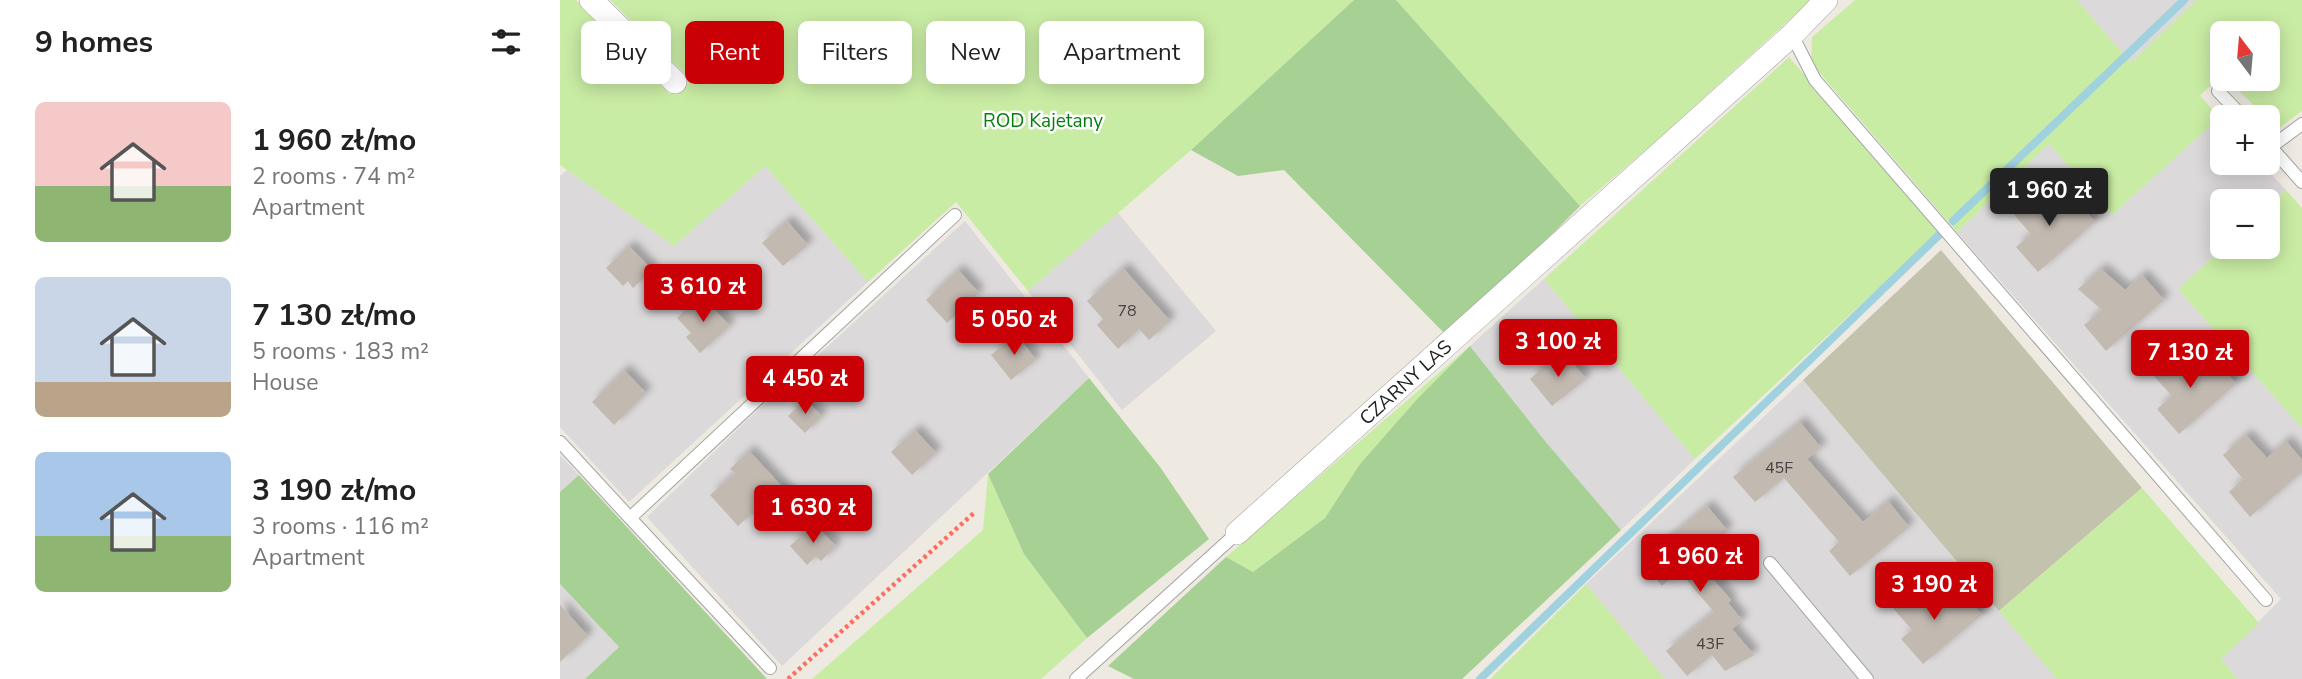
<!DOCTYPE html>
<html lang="en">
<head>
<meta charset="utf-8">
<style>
  body { margin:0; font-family:"Nunito Sans",sans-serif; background:#f2f2f2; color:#222; height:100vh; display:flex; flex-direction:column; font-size:26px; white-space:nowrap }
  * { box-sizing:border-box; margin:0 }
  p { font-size:23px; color:#767676 }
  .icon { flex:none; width:38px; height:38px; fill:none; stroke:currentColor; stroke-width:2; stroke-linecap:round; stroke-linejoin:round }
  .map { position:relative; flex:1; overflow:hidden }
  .panel { display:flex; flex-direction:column; background:#fff; width:560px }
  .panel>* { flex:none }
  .guide { position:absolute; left:21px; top:21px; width:665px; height:63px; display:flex; gap:14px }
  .needle { width:46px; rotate:344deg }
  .buttons { position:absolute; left:1650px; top:21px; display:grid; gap:14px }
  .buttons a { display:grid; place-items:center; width:70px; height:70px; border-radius:10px; background:#fff; box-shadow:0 4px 18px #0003; font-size:35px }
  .price { position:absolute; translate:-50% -60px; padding:0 16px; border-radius:7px; background:#c90006; color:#fff; font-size:23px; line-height:46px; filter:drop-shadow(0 2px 4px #0008) }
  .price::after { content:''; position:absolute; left:50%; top:42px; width:21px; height:16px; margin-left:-10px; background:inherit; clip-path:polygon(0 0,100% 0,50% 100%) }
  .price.current { background:#222; color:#fff }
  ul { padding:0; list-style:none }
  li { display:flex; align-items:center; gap:21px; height:175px; padding:0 35px }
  li span { display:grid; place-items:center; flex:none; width:196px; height:140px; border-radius:10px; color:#555 }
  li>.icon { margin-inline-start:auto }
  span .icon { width:84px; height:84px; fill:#fffc; stroke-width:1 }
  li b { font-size:30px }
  h2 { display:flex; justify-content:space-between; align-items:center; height:84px; padding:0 35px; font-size:30px }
  .tag { padding:0 24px; border-radius:10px; background:#fff; box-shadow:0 4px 18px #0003; font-size:24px; line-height:63px }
  .tag.current { background:#c90006; color:#fff }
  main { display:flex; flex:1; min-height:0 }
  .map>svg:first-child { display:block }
</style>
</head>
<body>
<main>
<section class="panel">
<h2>9 homes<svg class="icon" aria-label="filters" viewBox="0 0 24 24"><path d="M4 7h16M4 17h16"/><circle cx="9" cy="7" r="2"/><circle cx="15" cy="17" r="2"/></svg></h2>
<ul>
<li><span style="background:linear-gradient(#f6c9c9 60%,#8fb573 0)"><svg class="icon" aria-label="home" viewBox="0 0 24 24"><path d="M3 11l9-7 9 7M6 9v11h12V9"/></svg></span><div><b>1 960 zł/mo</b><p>2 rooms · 74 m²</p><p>Apartment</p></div></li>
<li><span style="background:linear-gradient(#c9d6e8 75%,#b9a48a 0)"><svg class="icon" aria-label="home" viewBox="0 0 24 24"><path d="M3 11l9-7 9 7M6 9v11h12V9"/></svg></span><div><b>7 130 zł/mo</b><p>5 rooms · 183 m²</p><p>House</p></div></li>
<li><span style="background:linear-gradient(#a9c7e8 60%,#8fb573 0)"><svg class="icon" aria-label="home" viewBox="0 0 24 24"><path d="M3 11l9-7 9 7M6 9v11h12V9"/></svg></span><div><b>3 190 zł/mo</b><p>3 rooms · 116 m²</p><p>Apartment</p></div></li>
</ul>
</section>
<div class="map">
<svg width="1742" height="679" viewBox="0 0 1742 679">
  <defs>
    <filter id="shadow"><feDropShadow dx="6" dy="-6" stdDeviation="3.5" flood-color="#0004"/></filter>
  </defs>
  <rect width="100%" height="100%" fill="#eeeae1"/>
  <!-- residential -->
  <path fill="#dbd9d9" d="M1517,0H1636L1571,63Z
    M1659,118L1662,121V163H1701L1726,190L1708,206V201H1662L1664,247L1618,289L1742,428V679H1678L1661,659L1721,599L1397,232L1489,144L1552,215Z
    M205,166L308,282L69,502L0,427V176L7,170L114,246Z
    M558,213L656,331L562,410L468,291Z
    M405,221L529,378L222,666L87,517L186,421Z
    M984,279L1135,459L1061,530L985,441L910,346Z
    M1243,380L1313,461L1497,679H1105L1026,584Z
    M0,455L19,475L0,492Z
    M0,584L59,647L25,679H0Z"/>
  <!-- construction -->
  <path fill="#c3c2ad" d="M1381,250L1582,488L1439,611L1243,380Z"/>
  <!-- grass -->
  <path fill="#c9eca4" d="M0,0H16L110,94L128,77L50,0H794L631,150L468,291L396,202L308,282L205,166L114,246L0,165Z
    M836,0H1251L1101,137L1020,206Z
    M1295,0H1517L1571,63L1636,0H1742V111L1718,129L1667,79H1708V33H1662V76L1640,95L1659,118L1552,215L1489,144L1397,232L1251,63L1252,37Z
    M1229,57L1380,231L1135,459L984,279Z
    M1726,190L1742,208V428L1618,289L1664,247H1708V206Z
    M910,346L858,398L800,464L765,518L693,572L666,557Z
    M428,474L464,554L527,638L481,679H252L423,530Z
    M1582,488L1699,623L1661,659L1678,679H1497L1439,611Z
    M1026,584L1105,679H930Z"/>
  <!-- forest -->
  <path fill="#a7d094" d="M794,0H836L1020,206L889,338L724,170L678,176L631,150Z
    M910,346L985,441L1061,530L902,679H574L548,666L666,557L693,572L765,518L800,464L858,398Z
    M529,378L600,467L649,539L527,638L464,554L428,474Z
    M19,475L207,679H25L59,647L0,584V492Z"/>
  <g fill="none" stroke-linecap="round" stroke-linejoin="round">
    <!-- stream -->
    <path stroke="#9fd2de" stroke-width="8" d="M1393,221L1624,0
      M920,679L1379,235"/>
  </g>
  <!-- building -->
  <path fill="#c2b9b1" filter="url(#shadow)" d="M1473,190L1494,214L1514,197L1535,222L1478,272L1456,247L1471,234L1450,210Z
    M227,221L248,245L223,266L202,243Z
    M69,246L92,270L73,288L68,281L63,286L46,268Z
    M563,268L610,321L589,340L579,329L558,349L537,325L543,319L527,301Z
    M1541,269L1565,290L1582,275L1604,300L1546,351L1524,325L1542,310L1518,289Z
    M398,270L419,293L387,323L366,300Z
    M141,296L170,326L140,353L126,337L131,333L117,318Z
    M457,335L476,360L451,380L431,355Z
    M1003,351L1026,379L992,406L970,379Z
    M1614,352L1635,376L1655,359L1676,384L1619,434L1597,409L1612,396L1591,373Z
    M64,370L86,393L54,425L32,402Z
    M245,400L262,416L245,433L228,416Z
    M1240,422L1261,448L1247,459L1303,522L1328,501L1349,527L1290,576L1269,551L1279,542L1224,478L1195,502L1173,477Z
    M355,430L376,453L352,475L331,452Z
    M1686,435L1707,458L1726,441L1742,460V472L1690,517L1669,492L1683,479L1663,455Z
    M189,451L230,495L211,512L206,507L195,516L192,513L178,526L150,495L175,473L170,469Z
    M1147,506L1168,531L1144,550L1160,569L1151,577L1171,600L1168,603L1182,620L1172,629L1194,655L1165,671L1152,655L1127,676L1106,651L1154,612L1119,571L1102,586L1081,561Z
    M254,524L276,546L261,561L256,556L247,565L230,546Z
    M1356,588L1376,611L1400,590L1422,615L1363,664L1341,639L1352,630L1332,607Z
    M0,605L28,636L0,662Z"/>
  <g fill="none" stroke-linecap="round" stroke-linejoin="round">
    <defs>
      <path id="lane" d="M1232,35L1255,80L1706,600
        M1658,91L1683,117
        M1708,144L1742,182
        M1711,147L1742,124
        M0,442L70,518
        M1210,563L1307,679
        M210,668L70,518L395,215
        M516,679L677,533"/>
      <g id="street">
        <path d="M31,0L115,82"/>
        <path id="s1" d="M677,533L1232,35L1266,0"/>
      </g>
    </defs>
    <!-- lane casing -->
    <use href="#lane" stroke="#a3a3a3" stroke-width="14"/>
    <!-- street casing -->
    <use href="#street" stroke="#a3a3a3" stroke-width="24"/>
    <!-- path -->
    <path stroke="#ff6d62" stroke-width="4.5" stroke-dasharray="3.5 3.5" stroke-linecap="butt" d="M228,679L414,513"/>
    <!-- lane -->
    <use href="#lane" stroke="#fff" stroke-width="12"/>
    <!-- street -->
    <use href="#street" stroke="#fff" stroke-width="23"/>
  </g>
  <g text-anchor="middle" stroke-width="5" stroke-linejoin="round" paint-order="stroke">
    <!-- number labels -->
    <g font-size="16" fill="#464341">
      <text x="567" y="316">78</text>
      <text x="1219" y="473">45F</text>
      <text x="1150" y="649">43F</text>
    </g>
    <!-- park labels -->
    <g font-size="19" fill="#067e0d" stroke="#fff">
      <text x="483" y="127">ROD Kajetany</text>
    </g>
    <!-- street labels -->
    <g font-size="19" fill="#1c1c1c" stroke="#fff">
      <text dy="7" stroke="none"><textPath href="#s1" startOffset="226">CZARNY LAS</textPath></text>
    </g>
  </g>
</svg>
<div class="buttons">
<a><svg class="needle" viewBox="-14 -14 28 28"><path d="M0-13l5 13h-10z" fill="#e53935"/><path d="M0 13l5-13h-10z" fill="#767676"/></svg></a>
<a>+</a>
<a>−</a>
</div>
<b class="price current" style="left:1489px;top:228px">1 960 zł</b>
<b class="price" style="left:143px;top:324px">3 610 zł</b>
<b class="price" style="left:454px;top:357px">5 050 zł</b>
<b class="price" style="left:998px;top:379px">3 100 zł</b>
<b class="price" style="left:1630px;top:390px">7 130 zł</b>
<b class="price" style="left:245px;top:416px">4 450 zł</b>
<b class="price" style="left:253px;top:545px">1 630 zł</b>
<b class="price" style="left:1140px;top:594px">1 960 zł</b>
<b class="price" style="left:1374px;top:622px">3 190 zł</b>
<div class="guide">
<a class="tag">Buy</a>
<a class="tag current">Rent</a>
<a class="tag">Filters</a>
<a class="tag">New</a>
<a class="tag">Apartment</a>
</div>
</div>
</main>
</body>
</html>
